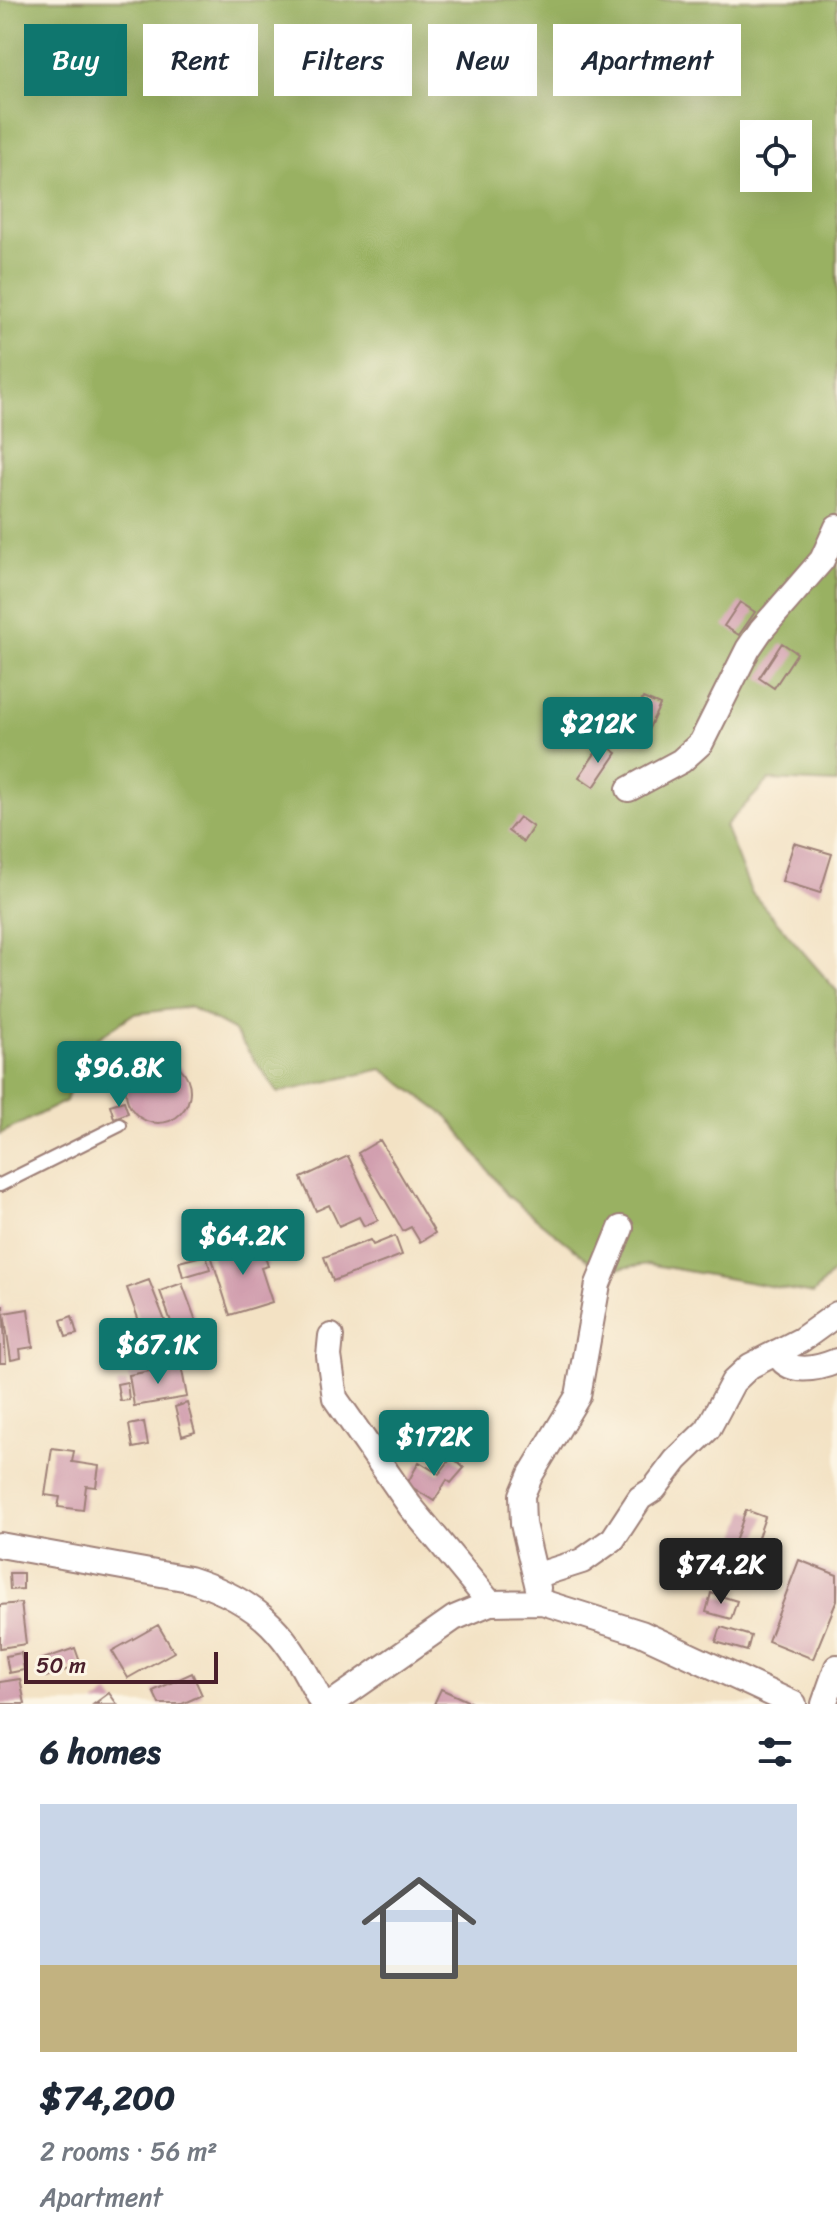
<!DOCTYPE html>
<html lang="en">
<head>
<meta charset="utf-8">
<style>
  body { margin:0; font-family:Sriracha,sans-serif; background:#f6f6f7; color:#1f2937; height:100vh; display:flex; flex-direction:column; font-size:30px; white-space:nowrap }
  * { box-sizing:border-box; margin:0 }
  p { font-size:26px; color:#747a83 }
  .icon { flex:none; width:44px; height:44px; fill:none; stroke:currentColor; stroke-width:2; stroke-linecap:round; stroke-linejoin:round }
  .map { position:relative; height:1704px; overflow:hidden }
  .side { display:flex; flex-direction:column; background:#fff; flex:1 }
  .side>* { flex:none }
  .guide { position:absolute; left:24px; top:24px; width:790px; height:72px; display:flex; gap:16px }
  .tools { position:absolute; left:740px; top:120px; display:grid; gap:16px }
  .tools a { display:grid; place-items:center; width:72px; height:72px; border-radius:0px; background:#fff; box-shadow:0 8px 32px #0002; font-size:40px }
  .scale { position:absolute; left:24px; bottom:20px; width:194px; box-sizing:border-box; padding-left:8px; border:4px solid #4a1f2b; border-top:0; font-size:22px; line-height:28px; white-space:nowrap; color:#4a1f2b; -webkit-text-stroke:6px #fcf5e5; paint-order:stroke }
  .price { position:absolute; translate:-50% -68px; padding:0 18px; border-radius:8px; background:#0f766e; color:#fff; font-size:26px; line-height:52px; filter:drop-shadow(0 2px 4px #0008) }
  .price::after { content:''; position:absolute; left:50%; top:48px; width:24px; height:18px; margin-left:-12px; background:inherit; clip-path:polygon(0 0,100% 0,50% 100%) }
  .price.selected { background:#222; color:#fff }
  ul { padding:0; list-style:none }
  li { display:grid; align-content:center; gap:16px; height:424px; padding:0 40px }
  li span { display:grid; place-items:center; height:248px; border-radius:0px; color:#555 }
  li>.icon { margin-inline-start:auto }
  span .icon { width:144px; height:144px; fill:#fffc; stroke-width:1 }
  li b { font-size:34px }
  h2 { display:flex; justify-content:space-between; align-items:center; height:96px; padding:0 40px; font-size:34px }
  .tag { padding:0 28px; border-radius:0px; background:#fff; box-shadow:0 8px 32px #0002; font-size:28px; line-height:72px }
  .tag.selected { background:#0f766e; color:#fff }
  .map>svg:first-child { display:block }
</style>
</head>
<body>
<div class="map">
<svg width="837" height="1704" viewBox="0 0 837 1704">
  <rect width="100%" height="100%" fill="#fcf5e5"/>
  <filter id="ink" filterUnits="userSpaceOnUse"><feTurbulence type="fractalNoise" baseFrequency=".0125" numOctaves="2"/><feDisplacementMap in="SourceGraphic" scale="16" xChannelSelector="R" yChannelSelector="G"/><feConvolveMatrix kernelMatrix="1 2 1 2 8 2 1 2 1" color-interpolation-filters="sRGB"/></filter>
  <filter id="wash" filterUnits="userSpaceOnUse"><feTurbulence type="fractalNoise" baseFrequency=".006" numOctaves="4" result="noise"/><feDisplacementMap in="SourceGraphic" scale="32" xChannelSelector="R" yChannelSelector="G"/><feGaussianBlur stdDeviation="1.8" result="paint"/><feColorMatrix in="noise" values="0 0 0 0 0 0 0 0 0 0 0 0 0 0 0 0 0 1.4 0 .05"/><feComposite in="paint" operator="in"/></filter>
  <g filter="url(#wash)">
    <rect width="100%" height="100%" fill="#f3e2c4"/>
    <!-- forest -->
    <path fill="#99b162" stroke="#726846" stroke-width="2" fill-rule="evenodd" d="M0,0H837V783L769,780L725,826L751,892L837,991V1268L813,1294L648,1264L602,1271L507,1195L448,1117L382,1069L278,1093L233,1030L190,1007L133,1014L84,1048L66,1101L0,1134ZM754,134H798V178H754Z"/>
    <g id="blocks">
      <!-- building -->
      <path fill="#d19faf" d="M740,602L755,612L739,635L724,626Z
        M782,643L797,653L774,688L759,678Z
        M643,698L660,705L642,743L626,735Z
        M602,743L617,753L594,787L579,777Z
        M519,817L533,827L523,842L508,831Z
        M794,843L832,854L820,893L782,881Z
        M126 1091a32 32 0 1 1 64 0a32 32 0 1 1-64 0Z
        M124,1101L128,1113L114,1118L110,1105Z
        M380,1140L435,1233L420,1242L411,1227L403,1231L358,1153Z
        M348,1156L378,1220L364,1226L359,1217L339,1226L329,1205L316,1211L301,1178Z
        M395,1236L402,1255L333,1281L324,1257L370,1240L373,1245Z
        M259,1239L268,1266L261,1268L272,1302L230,1315L211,1255Z
        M206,1255L210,1269L183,1277L179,1262Z
        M149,1280L169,1331L146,1340L127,1288Z
        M182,1283L196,1321L174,1330L160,1291Z
        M0,1306H3L6,1363H0Z
        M28,1309L33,1347L20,1349L21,1358L11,1360L4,1313Z
        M72,1316L77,1334L66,1337L61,1320Z
        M181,1365L187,1397L134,1406L129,1375Z
        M127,1382L129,1400L120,1401L117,1384Z
        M187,1403L195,1432L182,1436L175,1407Z
        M144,1422L148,1445L133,1448L129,1425Z
        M52,1448L74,1451L72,1462L99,1466L96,1487L86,1486L83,1510L58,1507L60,1497L45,1495Z
        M452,1457L464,1468L451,1483L447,1480L434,1501L407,1484L419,1462L439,1474Z
        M746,1510L765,1517L754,1549L735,1542Z
        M799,1560L837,1575V1600L813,1659L768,1641Z
        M9,1573H23V1589L10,1590Z
        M711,1593L737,1601L731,1619L706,1612Z
        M21,1603L26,1644L0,1648V1605Z
        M158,1625L174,1652L128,1678L112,1651Z
        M721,1627L751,1636L747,1651L716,1642Z
        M75,1648L81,1665L46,1677L40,1660Z
        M21,1653L24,1670L9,1673L6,1656Z
        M192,1673L202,1695L182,1704H159L153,1691Z
        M20,1679L25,1704H0V1682Z
        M441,1689L474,1704H434Z
        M109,1693L117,1704H94Z"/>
    </g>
  </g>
  <g filter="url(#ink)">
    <use href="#blocks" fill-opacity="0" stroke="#9e8078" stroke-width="2"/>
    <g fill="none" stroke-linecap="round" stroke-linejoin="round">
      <defs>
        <path id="lane" d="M0,1185L120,1125"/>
        <path id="street" d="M629,789L681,761L701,743L748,649L761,630L822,560L837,527
          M331,1336L329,1356L335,1398L410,1506L490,1603
          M777,1352C787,1376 817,1369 837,1361
          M0,1545L189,1579C264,1603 288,1635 322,1704
          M535,1576L582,1561L613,1539L640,1498L654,1489L676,1460L708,1429L733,1382L750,1366L801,1340L837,1314
          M538,1588L523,1524L522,1495L531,1474L578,1396L598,1284L621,1228
          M331,1704L454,1618L490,1603L542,1602L641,1633L794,1704
          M824,1704L837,1667"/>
      </defs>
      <!-- lane casing -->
      <use href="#lane" stroke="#9e8078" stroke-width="16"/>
      <!-- street casing -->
      <use href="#street" stroke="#9e8078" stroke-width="28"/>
      <!-- lane -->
      <use href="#lane" stroke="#fff" stroke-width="12"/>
      <!-- street -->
      <use href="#street" stroke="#fff" stroke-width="24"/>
    </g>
  </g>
</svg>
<div class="tools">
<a><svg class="icon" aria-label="locate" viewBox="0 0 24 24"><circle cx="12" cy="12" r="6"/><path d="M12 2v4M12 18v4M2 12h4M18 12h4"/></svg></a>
</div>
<div class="scale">50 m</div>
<b class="price" style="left:598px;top:765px">$212K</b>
<b class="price" style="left:119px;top:1109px">$96.8K</b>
<b class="price" style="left:243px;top:1277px">$64.2K</b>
<b class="price" style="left:158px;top:1386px">$67.1K</b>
<b class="price" style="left:434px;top:1478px">$172K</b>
<b class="price selected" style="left:721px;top:1606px">$74.2K</b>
<div class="guide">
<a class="tag selected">Buy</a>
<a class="tag">Rent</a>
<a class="tag">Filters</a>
<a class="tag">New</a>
<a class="tag">Apartment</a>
</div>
</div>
<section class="side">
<h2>6 homes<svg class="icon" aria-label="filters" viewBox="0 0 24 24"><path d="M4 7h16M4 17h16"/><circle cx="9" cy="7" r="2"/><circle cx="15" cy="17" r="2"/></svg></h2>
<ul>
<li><span style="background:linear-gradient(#c9d6e8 65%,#c2b280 0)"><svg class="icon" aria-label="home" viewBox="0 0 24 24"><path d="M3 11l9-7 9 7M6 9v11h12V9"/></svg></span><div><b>$74,200</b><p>2 rooms · 56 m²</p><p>Apartment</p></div></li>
</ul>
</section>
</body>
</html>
